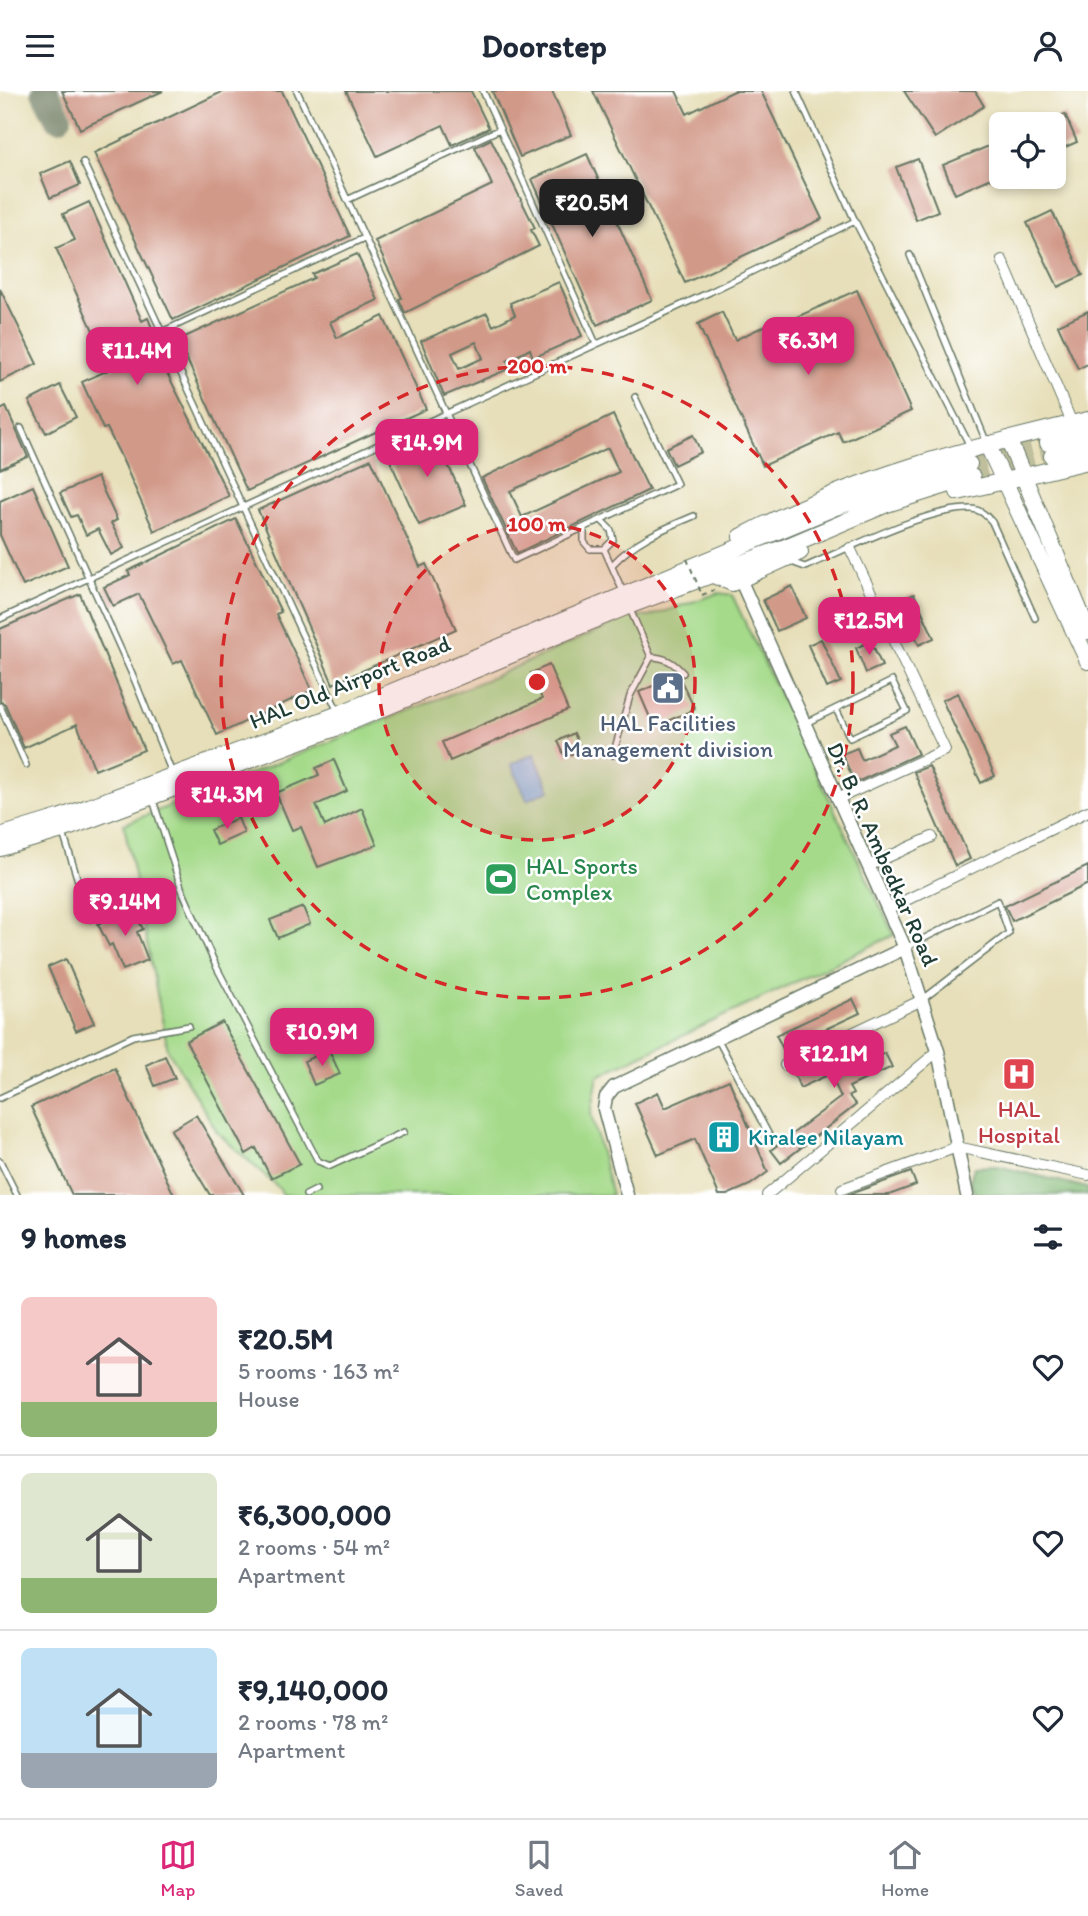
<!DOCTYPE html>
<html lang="en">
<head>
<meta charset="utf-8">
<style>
  body { margin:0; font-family:Itim,sans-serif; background:#f6f6f7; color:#1f2937; height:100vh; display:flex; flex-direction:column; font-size:26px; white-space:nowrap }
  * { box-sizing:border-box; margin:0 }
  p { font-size:23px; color:#747a83 }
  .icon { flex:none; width:38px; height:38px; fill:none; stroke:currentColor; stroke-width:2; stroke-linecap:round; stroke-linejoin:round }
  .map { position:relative; height:1104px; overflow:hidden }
  .panel { display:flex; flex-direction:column; background:#fff; flex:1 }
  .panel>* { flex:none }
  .controls { position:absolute; left:989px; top:21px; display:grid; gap:14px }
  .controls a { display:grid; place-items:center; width:77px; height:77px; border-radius:10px; background:#fff; box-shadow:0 4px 10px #0003; font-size:35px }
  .price { position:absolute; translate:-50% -60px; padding:0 16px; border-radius:14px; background:#db2777; color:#fff; font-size:23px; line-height:46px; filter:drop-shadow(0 2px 4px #0008) }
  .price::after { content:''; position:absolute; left:50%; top:42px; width:21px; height:16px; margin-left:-10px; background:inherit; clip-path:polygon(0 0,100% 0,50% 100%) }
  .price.selected { background:#222; color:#fff }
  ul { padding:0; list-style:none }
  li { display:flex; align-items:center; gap:21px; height:175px; padding:0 21px }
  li+li { border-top:2px solid #e0e1e3 }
  li span { display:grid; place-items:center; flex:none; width:196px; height:140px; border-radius:10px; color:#555 }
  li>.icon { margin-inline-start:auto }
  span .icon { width:84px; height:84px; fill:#fffc; stroke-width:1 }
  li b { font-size:30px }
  h2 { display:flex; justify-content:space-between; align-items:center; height:84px; padding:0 21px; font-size:30px }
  header { display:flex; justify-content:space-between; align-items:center; height:91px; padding:0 21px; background:#fff; font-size:32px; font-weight:700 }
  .menu { display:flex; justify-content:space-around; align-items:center; height:98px; border-top:2px solid #e0e1e3; background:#fff; font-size:19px; color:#747a83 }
  .menu a { display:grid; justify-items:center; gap:4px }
  .menu .selected { color:#db2777 }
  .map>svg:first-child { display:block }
</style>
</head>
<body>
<header><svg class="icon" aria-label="menu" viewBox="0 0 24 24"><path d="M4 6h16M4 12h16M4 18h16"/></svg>Doorstep<svg class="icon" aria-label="person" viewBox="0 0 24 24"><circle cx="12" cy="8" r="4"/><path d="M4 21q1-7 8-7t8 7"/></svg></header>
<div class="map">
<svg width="1088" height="1104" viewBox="0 0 1088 1104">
  <rect width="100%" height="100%" fill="#fff"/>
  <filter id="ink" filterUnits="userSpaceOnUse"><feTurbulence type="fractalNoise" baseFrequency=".0143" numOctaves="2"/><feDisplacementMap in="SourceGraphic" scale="14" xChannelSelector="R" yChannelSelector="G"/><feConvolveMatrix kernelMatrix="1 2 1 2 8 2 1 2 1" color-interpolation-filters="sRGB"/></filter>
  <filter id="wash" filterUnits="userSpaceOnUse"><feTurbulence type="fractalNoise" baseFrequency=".00686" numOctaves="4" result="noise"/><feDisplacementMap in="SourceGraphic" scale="28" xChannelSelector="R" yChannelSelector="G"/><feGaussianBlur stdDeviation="1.57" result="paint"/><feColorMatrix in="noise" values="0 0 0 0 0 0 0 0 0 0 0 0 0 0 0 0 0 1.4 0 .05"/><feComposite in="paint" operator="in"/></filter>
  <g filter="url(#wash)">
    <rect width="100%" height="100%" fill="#e7dfb9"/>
    <!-- green -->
    <path fill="#a5da8a" stroke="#628c5f" stroke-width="2" d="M719,502L732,504L894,844L598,985L591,1023L612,1104H282L281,1099L218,1042L168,959L124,733L493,586L633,524L648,526Z"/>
    <!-- forest -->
    <path fill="#84ba76" stroke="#527c55" stroke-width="2" d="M998,1075L1088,1097V1104H975L970,1090L974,1076Z"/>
    <!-- water -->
    <path fill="#64aada" stroke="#427487" stroke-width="2" d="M534,663L550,699L527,709L511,673Z"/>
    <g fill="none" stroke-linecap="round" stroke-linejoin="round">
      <!-- taxiway -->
      <path stroke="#838e76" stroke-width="28" d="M45,0L58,26"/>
    </g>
    <g id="blocks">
      <!-- building -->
      <path fill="#d19988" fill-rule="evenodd" d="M62,0H163L80,38Z
        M224,0H282L350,145L173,229L94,62Z
        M346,0H471L489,37L452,54L443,34L377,65Z
        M492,0H552L571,44L520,66Z
        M593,0H676L687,23L734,0H761L822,128L685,192Z
        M904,0H975L984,15L935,47Z
        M1065,23L1077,51L1054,61V28Z
        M491,48L535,137L531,139L539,155L405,222L399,208L402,207L375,150L492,94L475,56Z
        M1001,50V83L955,103L943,74Z
        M587,63L652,209L597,234L532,88Z
        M918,68L938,120L916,129L896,76Z
        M70,70L80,94L50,107L40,83Z
        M89,111L142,230L148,227L159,254L154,256L229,405L154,440L124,372L107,337L103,338L82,291L115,276L100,239L94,242L56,157L75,149L63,123Z
        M1052,120L1083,184L1058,196L1027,132Z
        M357,163L378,209L330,231L337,247L383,225L426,318L247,400L178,249L314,187L312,183Z
        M559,191L582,245L533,267L530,258L507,270L511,277L444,305L421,250L487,222L493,235L515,224L510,212ZM476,251L483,267L459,278L452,262Z
        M0,198L37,273L0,291Z
        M857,199L911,320L843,351L838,341L763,375L698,233L722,221L735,249L777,229L779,234Z
        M1088,220V273L1078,278L1058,234Z
        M60,294L76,326L46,342L29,310Z
        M6,316L28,366L0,378V319Z
        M613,324L649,399L517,462L482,387ZM608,357L619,381L522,426L510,400Z
        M434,342L466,414L419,434L387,363Z
        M693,344L701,361L674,374L666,357Z
        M371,368L420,476L426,473L456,538L333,593L258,419Z
        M97,386L117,429L111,432L124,457L111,464L98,438L86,444L77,424L71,426L60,402Z
        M33,395L68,475L23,495L0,444V410Z
        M236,428L281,521L276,523L312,599L217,644L182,569L173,573L139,503L113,515L104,496L130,484L128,480Z
        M792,495L806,527L777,540L763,509Z
        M80,503L144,659L95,679L77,633L24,657L5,613L0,610V538Z
        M914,503L934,547L919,554L899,510Z
        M821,548L841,591L827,597L808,554Z
        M871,550L882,575L866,582L856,557Z
        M549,574L568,619L450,670L442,651L542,608L531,582Z
        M678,584L695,618L654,636L639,601Z
        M958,602L995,685L981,692L942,609Z
        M905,635L918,663L855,692L842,663L857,657L862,669L895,654L889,642Z
        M574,642L581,659L565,666L558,650Z
        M334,669L347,700L316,714L325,735L362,717L377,754L318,776L301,736L292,739L276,702L319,684L316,677Z
        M929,675L970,768L955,775L914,681Z
        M238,727L244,742L217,754L210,739Z
        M1088,775V793L1012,830L1005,815Z
        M303,816L310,833L278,847L270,829Z
        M132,817L143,838L137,841L148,869L123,879L112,853L109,855L98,833Z
        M66,868L94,932L76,940L48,876Z
        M853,908L860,922L783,958L776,944Z
        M222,931L300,1073L271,1087L256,1057L246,1063L186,950Z
        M870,947L879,965L885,962L892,976L849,996L853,1003L849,1005L856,1014L781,1072L771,1059L841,1006L830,983L800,997L794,982Z
        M329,959L340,983L314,994L304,970Z
        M165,965L175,987L155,995L146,974Z
        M115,977L174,1104H72L31,1016Z
        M729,989L768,1081L750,1094L727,1104H719L695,1048L658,1064L635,1012L658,1001L665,1017Z
        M196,1024L244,1104H210L171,1039Z
        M911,1081L916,1094L889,1104H847Z"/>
    </g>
  </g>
  <g filter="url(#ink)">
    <use href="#blocks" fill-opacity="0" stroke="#657663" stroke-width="2"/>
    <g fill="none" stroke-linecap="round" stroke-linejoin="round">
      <!-- primary-tunnel -->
      <path stroke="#bfbf9e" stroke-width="16" stroke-dasharray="16 8" stroke-linecap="butt" d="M969,373L1048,352
        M972,386L1052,365"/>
      <defs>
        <path id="service" d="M297,0L514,469L677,393L635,306
          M483,0L596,253
          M796,0L855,130L970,355
          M83,71L338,621
          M347,109L498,39
          M910,164L986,350
          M162,241L364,147
          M21,337L135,590L172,682
          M601,429L611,439L613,449L604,458L624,503
          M584,438V451L590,458H604
          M790,467L794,472L805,476C847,458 925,418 969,418C979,417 986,424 992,431L1035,527
          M612,474C635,449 663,438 694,425
          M0,528L710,201L855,130
          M651,566C666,566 674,572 683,582
          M0,615L26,674
          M806,632L892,590L907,620L850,647L836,618
          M613,664L630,605L651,566L629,516
          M153,709L182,799L216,875L318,1070L330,1075L404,1041
          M63,742L90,828
          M905,857L998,810L1009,842L922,909
          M717,947L770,1046
          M0,1007L133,945L189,935
          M0,1070L17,1104
          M306,1104L316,1099"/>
        <path id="minor" d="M1002,169L1072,332
          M837,708L945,659L850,457
          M868,775L932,746
          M888,818L1088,720
          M785,974L922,909
          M842,1098L957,1056L1088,1084
          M767,1104L938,960"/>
        <path id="tertiary" d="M740,488L905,857L938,960L967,1104
          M627,1104L604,1018L606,1006L614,996L905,857"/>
        <path id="primary" d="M1008,348L1088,540
          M1048,352L1088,343
          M987,353L1088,570
          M1052,365L1088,356
          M958,401L1088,370
          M741,446C850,387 969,357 1088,329
          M713,484L732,492L800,461
          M0,745L59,727L339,623L833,417L969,373
          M0,757L62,739L343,634L628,515L783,457L887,413L972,386"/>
      </defs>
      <!-- service casing -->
      <use href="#service" stroke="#657663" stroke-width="8"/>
      <!-- minor casing -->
      <use href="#minor" stroke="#657663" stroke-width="12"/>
      <!-- tertiary casing -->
      <use href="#tertiary" stroke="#657663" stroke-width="15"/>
      <!-- primary casing -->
      <use href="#primary" stroke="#657663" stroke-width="18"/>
      <!-- path -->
      <path stroke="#657663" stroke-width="2" stroke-dasharray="5 5" stroke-linecap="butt" d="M702,504L714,499"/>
      <!-- service -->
      <use href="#service" stroke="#fff" stroke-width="5"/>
      <!-- minor -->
      <use href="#minor" stroke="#fff" stroke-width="10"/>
      <!-- tertiary -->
      <use href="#tertiary" stroke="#fff" stroke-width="12"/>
      <!-- primary -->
      <use href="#primary" stroke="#fff" stroke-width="16"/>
      <!-- path-bridge -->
      <path stroke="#657663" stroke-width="2" stroke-dasharray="5 5" stroke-linecap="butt" d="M687,468L702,504"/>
    </g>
  </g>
  <!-- distance rings -->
  <circle cx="537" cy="591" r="158" fill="#d62828" fill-opacity=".12"/>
  <g fill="none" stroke="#d62828" stroke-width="3.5" stroke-dasharray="12 9">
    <circle cx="537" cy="591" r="158"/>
    <circle cx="537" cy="591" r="316"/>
  </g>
  <!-- icons -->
  <defs>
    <symbol id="civic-square" viewBox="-11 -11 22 22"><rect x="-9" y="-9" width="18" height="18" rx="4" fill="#5c6f8a" stroke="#fff"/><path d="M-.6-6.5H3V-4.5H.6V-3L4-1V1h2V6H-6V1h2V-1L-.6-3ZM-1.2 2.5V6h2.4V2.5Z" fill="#fff"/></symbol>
    <symbol id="stadium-square" viewBox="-11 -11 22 22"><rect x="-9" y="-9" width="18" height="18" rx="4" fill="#2e9e5b" stroke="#fff"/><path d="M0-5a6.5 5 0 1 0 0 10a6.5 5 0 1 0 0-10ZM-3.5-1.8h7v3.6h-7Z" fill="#fff"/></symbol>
    <symbol id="hospital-square" viewBox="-11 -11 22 22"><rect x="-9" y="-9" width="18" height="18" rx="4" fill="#e0444e" stroke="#fff"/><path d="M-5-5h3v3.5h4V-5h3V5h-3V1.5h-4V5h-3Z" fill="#fff"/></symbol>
    <symbol id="building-square" viewBox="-11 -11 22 22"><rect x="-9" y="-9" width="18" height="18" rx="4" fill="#0f9aa8" stroke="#fff"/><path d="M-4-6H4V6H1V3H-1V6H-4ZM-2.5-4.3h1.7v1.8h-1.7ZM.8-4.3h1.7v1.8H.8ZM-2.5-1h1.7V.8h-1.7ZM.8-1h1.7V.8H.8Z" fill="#fff"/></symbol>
  </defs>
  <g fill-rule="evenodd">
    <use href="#civic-square" x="649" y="578" width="38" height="38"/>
    <use href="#stadium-square" x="482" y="769" width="38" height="38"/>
    <use href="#hospital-square" x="1000" y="964" width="38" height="38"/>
    <use href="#building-square" x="705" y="1027" width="38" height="38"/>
  </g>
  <g text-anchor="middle" stroke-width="5" stroke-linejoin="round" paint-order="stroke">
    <!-- street labels -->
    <g font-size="23" fill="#1f3d34" stroke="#fff">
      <text transform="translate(350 591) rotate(-22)" y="8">HAL Old Airport Road</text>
      <text transform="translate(883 763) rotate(66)" y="8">Dr. B. R. Ambedkar Road</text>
    </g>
    <!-- service labels -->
    <g font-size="23" fill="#4e5e75" stroke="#fff">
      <text x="668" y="640">HAL Facilities<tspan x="668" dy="26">Management division</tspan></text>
    </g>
    <!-- leisure labels -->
    <g font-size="23" fill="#27864d" stroke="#fff" text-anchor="start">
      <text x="526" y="783">HAL Sports<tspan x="526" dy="26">Complex</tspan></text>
    </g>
    <!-- health labels -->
    <g font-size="23" fill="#be3a42" stroke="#fff">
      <text x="1019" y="1026">HAL<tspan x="1019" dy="26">Hospital</tspan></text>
    </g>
    <!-- culture labels -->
    <g font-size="23" fill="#0d838f" stroke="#fff" text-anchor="start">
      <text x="748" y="1054">Kiralee Nilayam</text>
    </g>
  </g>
  <circle cx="537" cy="591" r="10" fill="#d62828" stroke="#fff" stroke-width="3.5"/>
  <g font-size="21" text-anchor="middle" font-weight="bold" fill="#d62828" stroke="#fff" stroke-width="5" stroke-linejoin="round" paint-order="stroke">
    <text x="537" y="282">200 m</text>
    <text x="537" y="440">100 m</text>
  </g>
</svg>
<div class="controls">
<a><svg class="icon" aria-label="locate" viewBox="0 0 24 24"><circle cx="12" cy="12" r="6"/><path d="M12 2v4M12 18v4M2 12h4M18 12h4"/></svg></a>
</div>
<b class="price selected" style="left:592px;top:148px">₹20.5M</b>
<b class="price" style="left:808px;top:286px">₹6.3M</b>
<b class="price" style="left:137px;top:296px">₹11.4M</b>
<b class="price" style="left:427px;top:388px">₹14.9M</b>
<b class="price" style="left:869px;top:566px">₹12.5M</b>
<b class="price" style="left:227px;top:740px">₹14.3M</b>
<b class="price" style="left:125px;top:847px">₹9.14M</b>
<b class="price" style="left:322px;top:977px">₹10.9M</b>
<b class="price" style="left:834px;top:999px">₹12.1M</b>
</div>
<section class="panel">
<h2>9 homes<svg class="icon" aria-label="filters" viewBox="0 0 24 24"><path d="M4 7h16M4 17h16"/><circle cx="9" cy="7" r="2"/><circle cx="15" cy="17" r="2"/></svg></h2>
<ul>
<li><span style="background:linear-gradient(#f6c9c9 75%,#8fb573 0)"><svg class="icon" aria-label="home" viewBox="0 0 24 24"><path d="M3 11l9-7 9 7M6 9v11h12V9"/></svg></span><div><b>₹20.5M</b><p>5 rooms · 163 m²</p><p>House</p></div><svg class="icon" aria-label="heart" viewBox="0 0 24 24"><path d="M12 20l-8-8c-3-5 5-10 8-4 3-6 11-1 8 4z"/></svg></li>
<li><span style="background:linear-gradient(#dfe7d0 75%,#8fb573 0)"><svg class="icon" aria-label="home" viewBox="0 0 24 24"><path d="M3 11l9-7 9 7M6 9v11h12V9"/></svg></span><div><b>₹6,300,000</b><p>2 rooms · 54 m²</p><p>Apartment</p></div><svg class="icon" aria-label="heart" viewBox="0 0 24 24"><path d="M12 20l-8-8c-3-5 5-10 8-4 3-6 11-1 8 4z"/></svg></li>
<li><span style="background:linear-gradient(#bfe0f5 75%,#9aa5b1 0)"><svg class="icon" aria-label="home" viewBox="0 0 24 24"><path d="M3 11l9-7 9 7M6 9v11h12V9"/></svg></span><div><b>₹9,140,000</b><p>2 rooms · 78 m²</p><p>Apartment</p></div><svg class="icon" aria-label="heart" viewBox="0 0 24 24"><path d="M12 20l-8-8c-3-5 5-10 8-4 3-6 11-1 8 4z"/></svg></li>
</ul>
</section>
<nav class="menu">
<a class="selected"><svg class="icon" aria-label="map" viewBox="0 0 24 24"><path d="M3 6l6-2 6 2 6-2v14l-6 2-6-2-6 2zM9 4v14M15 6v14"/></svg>Map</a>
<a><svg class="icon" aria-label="saved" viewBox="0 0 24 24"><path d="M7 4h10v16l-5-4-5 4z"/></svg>Saved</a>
<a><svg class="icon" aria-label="home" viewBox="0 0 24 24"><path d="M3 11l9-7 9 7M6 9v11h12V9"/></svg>Home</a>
</nav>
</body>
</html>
